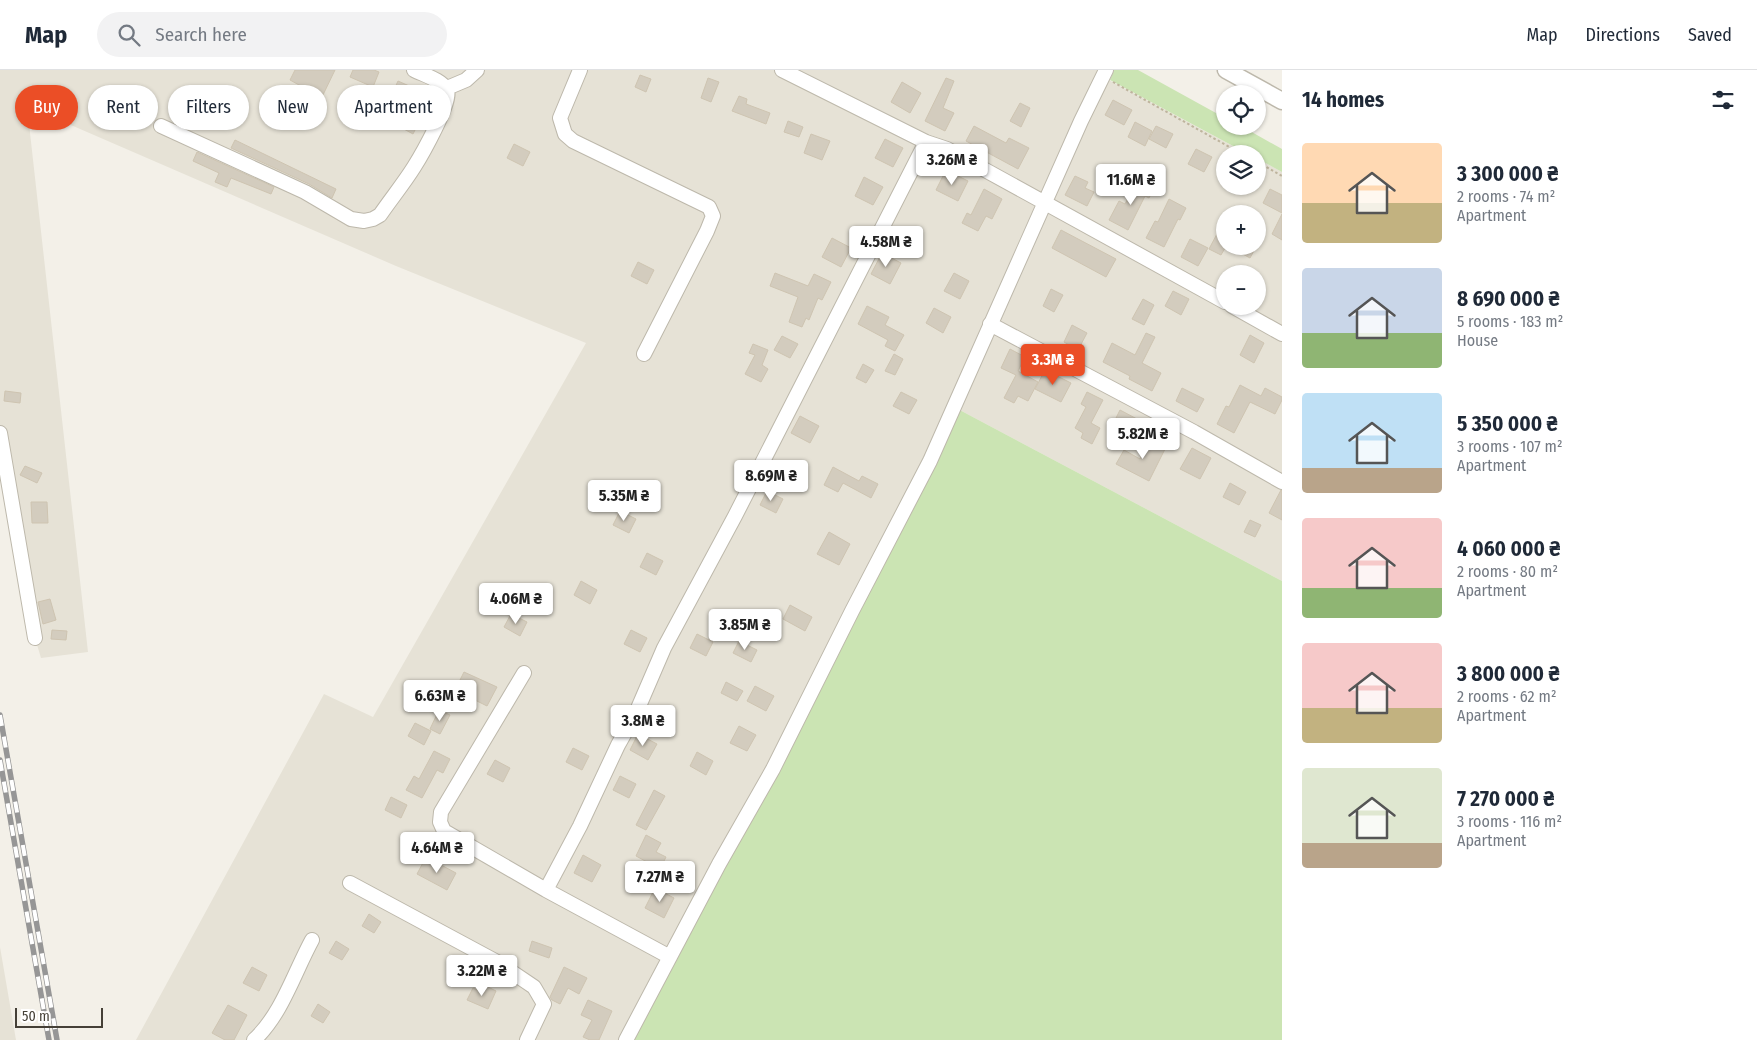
<!DOCTYPE html>
<html lang="en">
<head>
<meta charset="utf-8">
<style>
  body { margin:0; font-family:"Fira Sans Condensed",sans-serif; background:#f2f2f3; color:#1f2937; height:100vh; display:flex; flex-direction:column; font-size:19px; white-space:nowrap }
  * { box-sizing:border-box; margin:0 }
  p { font-size:16px; color:#747a83 }
  .icon { flex:none; width:28px; height:28px; fill:none; stroke:currentColor; stroke-width:2; stroke-linecap:round; stroke-linejoin:round }
  .map { position:relative; flex:1; overflow:hidden }
  .sheet { display:flex; flex-direction:column; background:#fff; width:475px }
  .sheet>* { flex:none }
  .guide { position:absolute; left:15px; top:15px; width:475px; height:45px; display:flex; gap:10px }
  .fabs { position:absolute; left:1216px; top:15px; display:grid; gap:10px }
  .fabs a { display:grid; place-items:center; width:50px; height:50px; border-radius:50%; background:#fff; box-shadow:0 1px 4px #0004; font-size:25px }
  .scale { position:absolute; left:15px; bottom:12px; width:88px; box-sizing:border-box; padding-left:5px; border:2px solid #454037; border-top:0; font-size:14px; line-height:18px; white-space:nowrap; color:#454037; -webkit-text-stroke:4px #fff; paint-order:stroke }
  .price { position:absolute; translate:-50% -42px; padding:0 11px; border-radius:5px; background:#fff; color:#222; font-size:16px; line-height:32px; filter:drop-shadow(0 1px 2px #0008) }
  .price::after { content:''; position:absolute; left:50%; top:30px; width:15px; height:11px; margin-left:-8px; background:inherit; clip-path:polygon(0 0,100% 0,50% 100%) }
  .price.selected { background:#eb4e26; color:#fff }
  ul { padding:0; list-style:none }
  li { display:flex; align-items:center; gap:15px; height:125px; padding:0 20px }
  li span { display:grid; place-items:center; flex:none; width:140px; height:100px; border-radius:5px; color:#555 }
  li>.icon { margin-inline-start:auto }
  span .icon { width:60px; height:60px; fill:#fffc; stroke-width:1 }
  li b { font-size:21px }
  h2 { display:flex; justify-content:space-between; align-items:center; height:60px; padding:0 20px; font-size:21px }
  .tag { padding:0 18px; border-radius:22px; background:#fff; box-shadow:0 1px 4px #0004; font-size:18px; line-height:45px }
  .tag.selected { background:#eb4e26; color:#fff }
  header { display:flex; align-items:center; gap:30px; box-sizing:border-box; height:70px; padding:0 25px; background:#fff; border-bottom:1px solid #e0e1e3 }
  header strong { font-size:24px }
  nav { display:flex; gap:28px; margin-inline-start:auto; font-size:18px }
  .search { width:350px; height:45px; background:#f2f2f3; display:flex; align-items:center; gap:12px; box-sizing:border-box; padding:0 18px; border-radius:28px; color:#747a83; font-size:19px }
  main { display:flex; flex:1; min-height:0 }
  .map>svg:first-child { display:block }
</style>
</head>
<body>
<header>
<strong>Map</strong>
<div class="search"><svg class="icon" aria-label="search" viewBox="0 0 24 24"><circle cx="10" cy="10" r="6"/><path d="M15 15l6 6"/></svg>Search here</div>
<nav><a>Map</a><a>Directions</a><a>Saved</a></nav>
</header>
<main>
<div class="map">
<svg width="1282" height="970" viewBox="0 0 1282 970">
  <rect width="100%" height="100%" fill="#f3f0e8"/>
  <!-- residential -->
  <path fill="#e6e2d6" fill-rule="evenodd" d="M0,0H1106L1103,7L1248,84H1225V116H1258V89L1282,102V511L954,337L626,970H136L324,624L373,647L586,273L396,196L27,36L88,582L41,588L35,568L0,363ZM1225,144H1258V176H1225ZM1225,204H1258V236H1225Z
    M0,877L16,970H0Z"/>
  <!-- green -->
  <path fill="#cbe4b3" d="M1114,0H1138L1225,48V56H1241L1282,79V102L1258,89V84H1248L1110,10Z
    M954,337L1282,511V970H626Z"/>
  <!-- building -->
  <path fill="#d3ccbe" stroke="#cec4b1" d="M295,0H335L321,29L309,23L310,21L290,10Z
    M353,0H374L379,2L373,17L350,7Z
    M640,5L651,9L646,22L635,17Z
    M708,8L719,12L711,32L701,28Z
    M946,8L954,11L943,38L954,43L945,61L925,51Z
    M398,11L416,19L410,32L392,24Z
    M902,12L921,23L910,43L891,32Z
    M739,26L747,29L746,34L770,43L766,54L732,41Z
    M1113,30L1132,40L1124,55L1105,45Z
    M1020,33L1030,38L1021,57L1010,51Z
    M410,42L421,48L413,64L402,58Z
    M788,51L803,57L799,67L784,62Z
    M1135,52L1152,61L1145,76L1128,67Z
    M974,56L1006,73L1009,68L1029,78L1018,99L966,71Z
    M1156,56L1173,64L1166,78L1149,69Z
    M811,64L830,71L822,90L804,83Z
    M885,69L903,78L893,97L875,88Z
    M235,70L336,119L332,128L309,114L231,78Z
    M514,74L530,82L523,96L507,88Z
    M1196,79L1212,87L1204,102L1188,94Z
    M197,82L274,117L271,124L231,108L227,117L215,112L219,103L193,91Z
    M946,100L968,111L958,131L936,120Z
    M1075,106L1088,112L1085,118L1094,122L1087,136L1065,125Z
    M864,107L883,117L873,135L855,126Z
    M1138,110L1154,118L1149,128L1145,126L1128,160L1109,150L1119,131L1125,134Z
    M984,119L1002,129L992,149L986,146L978,161L962,153L967,143L971,145Z
    M1270,119L1282,125V143L1263,133Z
    M1169,129L1186,138L1180,150L1178,149L1164,177L1146,168L1155,151L1158,152Z
    M1282,144V170L1272,164Z
    M1061,160L1116,189L1106,207L1052,178Z
    M1218,162L1225,165V178L1221,185L1209,179Z
    M832,168L851,178L841,197L822,187Z
    M1190,169L1208,178L1198,196L1181,187Z
    M1228,176H1249L1255,179L1250,188Z
    M882,183L901,193L890,214L871,204Z
    M638,192L654,200L647,214L631,206Z
    M775,203L808,216L814,204L831,212L822,230L818,228L809,250L806,248L802,257L789,252L798,227L770,216Z
    M954,203L969,211L960,229L944,221Z
    M1051,219L1063,225L1054,242L1043,236Z
    M1173,221L1189,229L1181,245L1165,236Z
    M1143,229L1154,235L1144,255L1132,249Z
    M867,236L889,247L885,255L904,265L895,281L885,276L888,270L858,254Z
    M934,238L951,247L943,263L926,253Z
    M1072,255L1087,263L1078,280L1064,272Z
    M1146,263L1155,267L1142,293L1161,303L1152,321L1129,309L1130,306L1103,292L1112,273L1135,285Z
    M1250,265L1264,273L1254,293L1240,285Z
    M782,266L798,274L790,288L774,280Z
    M753,274L768,280L762,295L768,299L761,312L745,304L755,285L749,283Z
    M1010,279L1025,287L1018,301L1038,312L1028,331L1018,326L1014,333L1004,328L1016,305L1001,298Z
    M894,284L903,289L895,305L885,301Z
    M863,294L874,300L866,313L856,308Z
    M1045,300L1071,313L1061,332L1035,319Z
    M1240,315L1261,326L1265,318L1282,327V330L1275,344L1250,332L1234,363L1217,354L1226,336L1229,337Z
    M1182,318L1204,329L1197,342L1176,331Z
    M5,321L21,323L20,333L4,331Z
    M901,322L917,330L909,344L893,336Z
    M1087,322L1103,330L1091,353L1100,358L1092,374L1081,368L1083,363L1075,358L1086,337L1081,334Z
    M1120,340L1137,349L1130,363L1113,354Z
    M800,346L819,356L810,373L791,363Z
    M1150,369L1166,377L1149,411L1116,394L1124,380L1140,389Z
    M1192,378L1211,388L1200,409L1180,399Z
    M25,396L42,403L37,413L20,405Z
    M833,397L859,411L862,406L878,414L871,428L843,413L838,422L824,415Z
    M1230,413L1246,422L1239,435L1223,427Z
    M1281,420L1282,421V450L1269,443Z
    M767,421L783,429L776,443L760,435Z
    M31,432H47L48,453H32Z
    M620,441L636,449L629,463L613,455Z
    M1250,450L1261,455L1255,467L1244,462Z
    M829,462L850,474L839,495L817,484Z
    M647,483L663,491L656,505L640,497Z
    M581,511L597,520L590,534L574,525Z
    M50,529L56,550L43,554L38,532Z
    M790,535L812,547L805,561L783,549Z
    M511,544L527,552L520,566L504,557Z
    M52,560L67,561L66,570L51,569Z
    M631,560L647,568L640,582L624,574Z
    M697,564L713,572L706,586L690,578Z
    M739,571L757,580L751,592L733,583Z
    M464,602L497,617L487,636L455,620Z
    M726,612L743,621L737,631L721,623Z
    M755,616L774,626L766,641L747,631Z
    M439,640L450,645L440,664L430,659Z
    M415,653L431,661L424,675L408,666Z
    M739,656L756,665L747,681L730,673Z
    M638,664L657,674L648,690L630,680Z
    M573,678L589,686L582,700L566,692Z
    M434,681L450,689L443,703L437,700L422,728L406,720L414,706L419,709Z
    M697,682L713,691L706,705L690,696Z
    M495,690L510,698L503,712L487,704Z
    M620,706L636,714L629,728L613,720Z
    M654,720L665,726L646,760L636,755Z
    M391,727L407,735L401,748L385,740Z
    M646,765L661,773L656,782L666,787L660,799L636,786Z
    M583,785L601,795L592,812L574,803Z
    M426,787L456,803L447,820L417,804Z
    M655,818L674,828L664,848L645,838Z
    M369,844L381,852L374,863L362,856Z
    M336,871L349,879L342,890L329,883Z
    M532,871L552,878L549,888L529,881Z
    M252,897L267,905L259,921L243,913Z
    M564,897L587,908L579,924L568,918L560,934L552,930L550,927Z
    M486,916L496,921L488,939L467,930L473,918L483,923Z
    M588,930L612,941L599,970H590L583,967L592,950L581,945Z
    M318,934L330,942L323,953L311,946Z
    M228,935L247,945L234,970H225L212,963Z"/>
  <g fill="none" stroke-linecap="round" stroke-linejoin="round">
    <defs>
      <path id="minor" d="M580,0L560,48L565,64L573,71L709,137L713,146L707,161L644,284
        M782,0L926,72L947,79L1225,232
        M447,18L466,10L477,0
        M161,56L305,122L351,149L364,151L373,149L380,145C391,129 404,113 414,97C421,86 453,30 447,20C442,10 424,5 414,0
        M1232,236L1282,264
        M990,254L1194,362L1282,412
        M0,363L35,568
        M524,603L441,742L440,752L444,761L546,820L670,887
        M350,813L497,892L534,917L544,934L527,970
        M546,820L580,756L618,675L636,643L664,578L735,446L926,72
        M254,970C282,944 294,903 312,870
        M626,970L719,794L773,699L852,541L930,391L1081,51L1106,0"/>
      <path id="tertiary" d="M1226,0L1282,31"/>
    </defs>
    <!-- minor casing -->
    <use href="#minor" stroke="#bdb8ab" stroke-width="16"/>
    <!-- tertiary casing -->
    <use href="#tertiary" stroke="#bdb8ab" stroke-width="19"/>
    <!-- path -->
    <path stroke="#beb49d" stroke-width="2" stroke-dasharray="2.5 2.5" stroke-linecap="butt" d="M1113,12L1242,84
      M1258,92L1282,106"/>
    <!-- minor -->
    <use href="#minor" stroke="#fff" stroke-width="14"/>
    <!-- tertiary -->
    <use href="#tertiary" stroke="#fff" stroke-width="16"/>
    <defs>
      <path id="rail" d="M0,645L57,970
        M0,690L49,970"/>
    </defs>
    <!-- rail casing -->
    <use href="#rail" stroke="#969696" stroke-width="5.5"/>
    <!-- rail -->
    <use href="#rail" stroke="#fff" stroke-width="4" stroke-dasharray="11" stroke-linecap="butt"/>
  </g>
</svg>
<div class="fabs">
<a><svg class="icon" aria-label="locate" viewBox="0 0 24 24"><circle cx="12" cy="12" r="6"/><path d="M12 2v4M12 18v4M2 12h4M18 12h4"/></svg></a>
<a><svg class="icon" aria-label="layers" viewBox="0 0 24 24"><path d="M12 4l9 5-9 5-9-5zM3 14l9 5 9-5"/></svg></a>
<a>+</a>
<a>−</a>
</div>
<div class="scale">50 m</div>
<b class="price" style="left:952px;top:116px">3.26M ₴</b>
<b class="price" style="left:1131px;top:136px">11.6M ₴</b>
<b class="price" style="left:886px;top:198px">4.58M ₴</b>
<b class="price selected" style="left:1053px;top:316px">3.3M ₴</b>
<b class="price" style="left:1143px;top:390px">5.82M ₴</b>
<b class="price" style="left:771px;top:432px">8.69M ₴</b>
<b class="price" style="left:624px;top:452px">5.35M ₴</b>
<b class="price" style="left:516px;top:555px">4.06M ₴</b>
<b class="price" style="left:745px;top:581px">3.85M ₴</b>
<b class="price" style="left:440px;top:652px">6.63M ₴</b>
<b class="price" style="left:643px;top:677px">3.8M ₴</b>
<b class="price" style="left:437px;top:804px">4.64M ₴</b>
<b class="price" style="left:660px;top:833px">7.27M ₴</b>
<b class="price" style="left:482px;top:927px">3.22M ₴</b>
<div class="guide">
<a class="tag selected">Buy</a>
<a class="tag">Rent</a>
<a class="tag">Filters</a>
<a class="tag">New</a>
<a class="tag">Apartment</a>
</div>
</div>
<section class="sheet">
<h2>14 homes<svg class="icon" aria-label="filters" viewBox="0 0 24 24"><path d="M4 7h16M4 17h16"/><circle cx="9" cy="7" r="2"/><circle cx="15" cy="17" r="2"/></svg></h2>
<ul>
<li><span style="background:linear-gradient(#ffd9b3 60%,#c2b280 0)"><svg class="icon" aria-label="home" viewBox="0 0 24 24"><path d="M3 11l9-7 9 7M6 9v11h12V9"/></svg></span><div><b>3 300 000 ₴</b><p>2 rooms · 74 m²</p><p>Apartment</p></div></li>
<li><span style="background:linear-gradient(#c9d6e8 65%,#8fb573 0)"><svg class="icon" aria-label="home" viewBox="0 0 24 24"><path d="M3 11l9-7 9 7M6 9v11h12V9"/></svg></span><div><b>8 690 000 ₴</b><p>5 rooms · 183 m²</p><p>House</p></div></li>
<li><span style="background:linear-gradient(#bfe0f5 75%,#b9a48a 0)"><svg class="icon" aria-label="home" viewBox="0 0 24 24"><path d="M3 11l9-7 9 7M6 9v11h12V9"/></svg></span><div><b>5 350 000 ₴</b><p>3 rooms · 107 m²</p><p>Apartment</p></div></li>
<li><span style="background:linear-gradient(#f6c9c9 70%,#8fb573 0)"><svg class="icon" aria-label="home" viewBox="0 0 24 24"><path d="M3 11l9-7 9 7M6 9v11h12V9"/></svg></span><div><b>4 060 000 ₴</b><p>2 rooms · 80 m²</p><p>Apartment</p></div></li>
<li><span style="background:linear-gradient(#f6c9c9 65%,#c2b280 0)"><svg class="icon" aria-label="home" viewBox="0 0 24 24"><path d="M3 11l9-7 9 7M6 9v11h12V9"/></svg></span><div><b>3 800 000 ₴</b><p>2 rooms · 62 m²</p><p>Apartment</p></div></li>
<li><span style="background:linear-gradient(#dfe7d0 75%,#b9a48a 0)"><svg class="icon" aria-label="home" viewBox="0 0 24 24"><path d="M3 11l9-7 9 7M6 9v11h12V9"/></svg></span><div><b>7 270 000 ₴</b><p>3 rooms · 116 m²</p><p>Apartment</p></div></li>
</ul>
</section>
</main>
</body>
</html>
